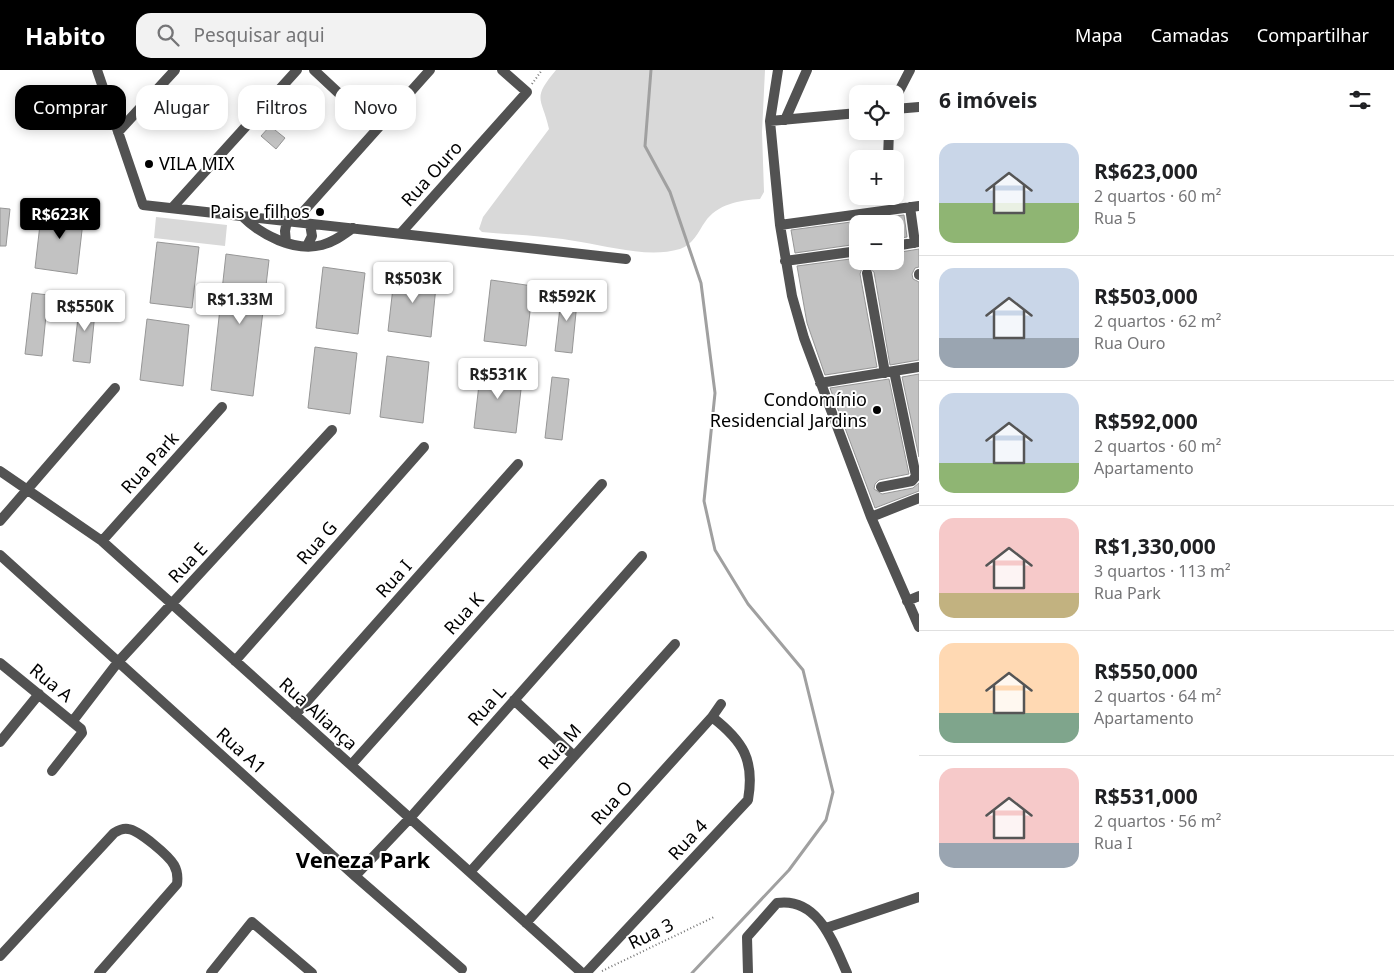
<!DOCTYPE html>
<html lang="pt">
<head>
<meta charset="utf-8">
<style>
  body { margin:0; font-family:"Noto Sans",sans-serif; background:#f2f2f2; color:#202124; height:100vh; display:flex; flex-direction:column; font-size:19px; white-space:nowrap }
  * { box-sizing:border-box; margin:0 }
  p { font-size:16px; color:#757577 }
  .icon { flex:none; width:28px; height:28px; fill:none; stroke:currentColor; stroke-width:2; stroke-linecap:round; stroke-linejoin:round }
  .map { position:relative; flex:1; overflow:hidden }
  .drawer { display:flex; flex-direction:column; background:#fff; width:475px }
  .drawer>* { flex:none }
  .top-card { position:absolute; left:15px; top:15px; width:475px; height:45px; display:flex; gap:10px }
  .fabs { position:absolute; left:849px; top:15px; display:grid; gap:10px }
  .fabs a { display:grid; place-items:center; width:55px; height:55px; border-radius:10px; background:#fff; box-shadow:0 2px 12px #0003; font-size:25px }
  .price { position:absolute; translate:-50% -42px; padding:0 11px; border-radius:5px; background:#fff; color:#222; font-size:16px; line-height:32px; filter:drop-shadow(0 1px 2px #0008) }
  .price::after { content:''; position:absolute; left:50%; top:30px; width:15px; height:11px; margin-left:-8px; background:inherit; clip-path:polygon(0 0,100% 0,50% 100%) }
  .price.active { background:#000; color:#fff }
  ul { padding:0; list-style:none }
  li { display:flex; align-items:center; gap:15px; height:125px; padding:0 20px }
  li+li { border-top:1px solid #e0e0e0 }
  li span { display:grid; place-items:center; flex:none; width:140px; height:100px; border-radius:15px; color:#555 }
  li>.icon { margin-inline-start:auto }
  span .icon { width:60px; height:60px; fill:#fffc; stroke-width:1 }
  li b { font-size:21px }
  h2 { display:flex; justify-content:space-between; align-items:center; height:60px; padding:0 20px; font-size:21px }
  .pill { padding:0 18px; border-radius:15px; background:#fff; box-shadow:0 2px 12px #0003; font-size:18px; line-height:45px }
  .pill.active { background:#000; color:#fff }
  header { display:flex; align-items:center; gap:30px; box-sizing:border-box; height:70px; padding:0 25px; background:#000; color:#fff }
  header strong { font-size:24px }
  nav { display:flex; gap:28px; margin-inline-start:auto; font-size:18px }
  .search { width:350px; height:45px; background:#f2f2f2; display:flex; align-items:center; gap:12px; box-sizing:border-box; padding:0 18px; border-radius:15px; color:#757577; font-size:19px }
  main { display:flex; flex:1; min-height:0 }
  .map>svg:first-child { display:block }
</style>
</head>
<body>
<header>
<strong>Habito</strong>
<div class="search"><svg class="icon" aria-label="search" viewBox="0 0 24 24"><circle cx="10" cy="10" r="6"/><path d="M15 15l6 6"/></svg>Pesquisar aqui</div>
<nav><a>Mapa</a><a>Camadas</a><a>Compartilhar</a></nav>
</header>
<main>
<div class="map">
<svg width="919" height="903" viewBox="0 0 919 903">
  <rect width="100%" height="100%" fill="#fff"/>
  <!-- green -->
  <path fill="#d9d9d9" d="M556,0H765L762,62L764,122L760,129C740,130 717,134 705,152C698,162 693,175 680,179C649,188 612,177 581,172C548,166 515,165 482,162L479,159L483,147L549,59C542,27 531,30 556,0Z
    M156,147L227,155L225,176L154,168Z"/>
  <g fill="none" stroke-linecap="round" stroke-linejoin="round">
    <!-- stream -->
    <path stroke="#a0a0a0" stroke-width="3" d="M651,0L645,76L670,122L701,213L715,323L704,431L715,480L748,534L803,600L833,722L826,750L789,800L692,903"/>
  </g>
  <!-- building -->
  <path fill="#c2c2c2" stroke="#969696" d="M270,56L285,68L276,79L261,66Z
    M42,137L84,143L77,204L35,198Z
    M0,138L10,139L6,176H0Z
    M904,145L907,167L895,169V154H858V174L795,183L791,160Z
    M157,172L199,177L192,238L150,233Z
    M919,179V197L915,198L912,204L913,209L919,212V290L890,295L874,202L866,196L862,198L860,204L877,297L825,305L807,253L797,196L858,188V191H895V183Z
    M226,184L269,190L253,326L211,320Z
    M323,197L365,203L358,264L316,258Z
    M395,200L437,206L431,267L388,261Z
    M491,210L533,216L526,276L484,271Z
    M562,220L578,222L572,283L555,281Z
    M32,223L48,225L42,286L25,284Z
    M80,230L96,232L90,293L73,291Z
    M147,249L189,255L183,316L140,310Z
    M315,277L357,283L350,344L308,338Z
    M387,286L429,292L423,353L380,347Z
    M481,297L523,302L516,363L474,358Z
    M919,304V387L902,307Z
    M552,307L569,309L562,370L545,368Z
    M889,309L909,404L879,410L875,414L874,419L882,424L913,418L919,413V421L875,438L830,318Z"/>
  <g fill="none" stroke-linecap="round" stroke-linejoin="round">
    <!-- path -->
    <path stroke="#747474" stroke-width="2" stroke-dasharray="1 2.5" stroke-linecap="butt" d="M532,14L542,0
      M602,901L714,847"/>
    <!-- minor -->
    <path stroke="#525252" stroke-width="10" d="M97,0L143,135L626,189
      M314,0L377,59
      M778,0L770,51L780,155L792,226L804,268L871,447L919,557
      M895,29L910,0
      M895,39L919,37
      M785,50L807,0
      M770,51L858,43
      M118,62L175,0
      M888,89L889,61
      M910,137L915,173
      M172,138L297,0
      M242,146C261,165 294,182 322,175C334,172 343,165 353,158
      M294,152L430,0
      M780,155L919,136
      M401,163L527,22L502,0
      M286,173L285,161L287,151
      M307,176L312,166L310,154
      M895,176L919,172
      M785,191L858,181
      M867,203L885,303
      M919,204V205
      M820,313L919,297
      M0,401L102,471L582,903
      M881,417L912,411L916,406L894,301
      M871,447L919,428
      M0,451L115,318
      M102,471L222,337
      M0,485L355,806L462,899
      M907,531L919,526
      M235,591L424,377
      M0,593L81,659L82,663L52,701
      M514,630L574,686
      M295,645L518,394
      M72,652L118,592L332,360
      M0,672L39,624
      M351,695L602,414
      M470,802L675,574
      M355,806L410,748L642,486
      M526,853L712,647L721,634
      M826,858L919,827
      M0,886L114,763C119,760 123,758 128,759C139,760 169,786 174,795C178,802 178,807 177,814L99,903
      M211,903L252,852L312,903
      M586,903L748,730C755,690 743,671 712,647
      M748,903L747,867L777,833C818,827 833,872 847,903"/>
  </g>
  <!-- markers -->
  <g fill="#000" stroke="#fff" stroke-width="2">
    <circle cx="149" cy="94" r="5"/>
    <circle cx="320" cy="142" r="5"/>
    <circle cx="877" cy="340" r="5"/>
  </g>
  <g text-anchor="middle" stroke-width="4" stroke-linejoin="round" paint-order="stroke">
    <!-- poi labels -->
    <g font-size="18" fill="#000" stroke="#fff" text-anchor="end">
      <text x="159" y="100" text-anchor="start">VILA MIX</text>
      <text x="310" y="148">Pais e filhos</text>
      <text x="867" y="336">Condomínio<tspan x="867" dy="21">Residencial Jardins</tspan></text>
    </g>
    <!-- street labels -->
    <g font-size="18" fill="#000" stroke="#fff">
      <text transform="translate(432 104) rotate(-48)" y="6">Rua Ouro</text>
      <text transform="translate(150 393) rotate(-48)" y="6">Rua Park</text>
      <text transform="translate(317 473) rotate(-49)" y="6">Rua G</text>
      <text transform="translate(188 493) rotate(-47)" y="6">Rua E</text>
      <text transform="translate(394 509) rotate(-48)" y="6">Rua I</text>
      <text transform="translate(464 544) rotate(-48)" y="6">Rua K</text>
      <text transform="translate(51 613) rotate(39)" y="6">Rua A</text>
      <text transform="translate(487 636) rotate(-48)" y="6">Rua L</text>
      <text transform="translate(318 644) rotate(42)" y="6">Rua Aliança</text>
      <text transform="translate(560 677) rotate(-48)" y="6">Rua M</text>
      <text transform="translate(241 681) rotate(42)" y="6">Rua A1</text>
      <text transform="translate(612 733) rotate(-48)" y="6">Rua O</text>
      <text transform="translate(688 770) rotate(-47)" y="6">Rua 4</text>
      <text transform="translate(651 864) rotate(-26)" y="6">Rua 3</text>
    </g>
    <!-- district labels -->
    <g font-size="22" font-weight="bold" fill="#000" stroke="#fff">
      <text x="363" y="798">Veneza Park</text>
    </g>
  </g>
</svg>
<div class="fabs">
<a><svg class="icon" aria-label="locate" viewBox="0 0 24 24"><circle cx="12" cy="12" r="6"/><path d="M12 2v4M12 18v4M2 12h4M18 12h4"/></svg></a>
<a>+</a>
<a>−</a>
</div>
<b class="price active" style="left:60px;top:170px">R$623K</b>
<b class="price" style="left:413px;top:234px">R$503K</b>
<b class="price" style="left:567px;top:252px">R$592K</b>
<b class="price" style="left:240px;top:255px">R$1.33M</b>
<b class="price" style="left:85px;top:262px">R$550K</b>
<b class="price" style="left:498px;top:330px">R$531K</b>
<div class="top-card">
<a class="pill active">Comprar</a>
<a class="pill">Alugar</a>
<a class="pill">Filtros</a>
<a class="pill">Novo</a>
</div>
</div>
<section class="drawer">
<h2>6 imóveis<svg class="icon" aria-label="filters" viewBox="0 0 24 24"><path d="M4 7h16M4 17h16"/><circle cx="9" cy="7" r="2"/><circle cx="15" cy="17" r="2"/></svg></h2>
<ul>
<li><span style="background:linear-gradient(#c9d6e8 60%,#8fb573 0)"><svg class="icon" aria-label="home" viewBox="0 0 24 24"><path d="M3 11l9-7 9 7M6 9v11h12V9"/></svg></span><div><b>R$623,000</b><p>2 quartos · 60 m²</p><p>Rua 5</p></div></li>
<li><span style="background:linear-gradient(#c9d6e8 70%,#9aa5b1 0)"><svg class="icon" aria-label="home" viewBox="0 0 24 24"><path d="M3 11l9-7 9 7M6 9v11h12V9"/></svg></span><div><b>R$503,000</b><p>2 quartos · 62 m²</p><p>Rua Ouro</p></div></li>
<li><span style="background:linear-gradient(#c9d6e8 70%,#8fb573 0)"><svg class="icon" aria-label="home" viewBox="0 0 24 24"><path d="M3 11l9-7 9 7M6 9v11h12V9"/></svg></span><div><b>R$592,000</b><p>2 quartos · 60 m²</p><p>Apartamento</p></div></li>
<li><span style="background:linear-gradient(#f6c9c9 75%,#c2b280 0)"><svg class="icon" aria-label="home" viewBox="0 0 24 24"><path d="M3 11l9-7 9 7M6 9v11h12V9"/></svg></span><div><b>R$1,330,000</b><p>3 quartos · 113 m²</p><p>Rua Park</p></div></li>
<li><span style="background:linear-gradient(#ffd9b3 70%,#7fa58c 0)"><svg class="icon" aria-label="home" viewBox="0 0 24 24"><path d="M3 11l9-7 9 7M6 9v11h12V9"/></svg></span><div><b>R$550,000</b><p>2 quartos · 64 m²</p><p>Apartamento</p></div></li>
<li><span style="background:linear-gradient(#f6c9c9 75%,#9aa5b1 0)"><svg class="icon" aria-label="home" viewBox="0 0 24 24"><path d="M3 11l9-7 9 7M6 9v11h12V9"/></svg></span><div><b>R$531,000</b><p>2 quartos · 56 m²</p><p>Rua I</p></div></li>
</ul>
</section>
</main>
</body>
</html>
